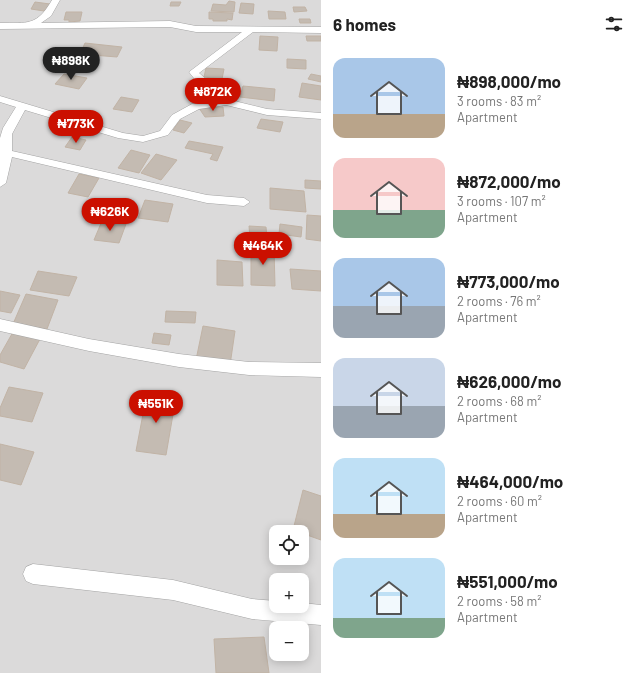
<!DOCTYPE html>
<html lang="en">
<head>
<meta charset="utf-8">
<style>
  body { margin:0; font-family:Barlow,sans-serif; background:#f6f6f6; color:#222; height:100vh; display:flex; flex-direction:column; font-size:15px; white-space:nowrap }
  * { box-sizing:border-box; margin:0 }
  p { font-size:13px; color:#767676 }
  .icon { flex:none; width:22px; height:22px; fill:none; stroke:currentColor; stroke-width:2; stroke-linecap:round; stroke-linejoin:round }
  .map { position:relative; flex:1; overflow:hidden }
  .panel { display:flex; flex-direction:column; background:#fff; width:316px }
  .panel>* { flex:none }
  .controls { position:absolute; left:269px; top:525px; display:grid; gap:8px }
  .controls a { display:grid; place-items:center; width:40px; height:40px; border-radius:8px; background:#fff; box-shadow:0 2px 10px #0003; font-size:20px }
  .price { position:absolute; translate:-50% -34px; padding:0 9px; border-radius:14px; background:#cb1000; color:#fff; font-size:13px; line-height:26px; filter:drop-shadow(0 1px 2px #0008) }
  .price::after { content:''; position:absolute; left:50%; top:24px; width:12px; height:9px; margin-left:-6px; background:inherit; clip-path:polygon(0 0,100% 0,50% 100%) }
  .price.active { background:#222; color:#fff }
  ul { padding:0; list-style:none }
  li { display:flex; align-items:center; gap:12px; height:100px; padding:0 12px }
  li span { display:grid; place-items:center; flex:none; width:112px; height:80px; border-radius:12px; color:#555 }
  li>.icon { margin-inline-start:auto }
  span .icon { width:48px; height:48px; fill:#fffc; stroke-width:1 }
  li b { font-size:17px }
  h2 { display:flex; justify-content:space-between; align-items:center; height:48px; padding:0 12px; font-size:17px }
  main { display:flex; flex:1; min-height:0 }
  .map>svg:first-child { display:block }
</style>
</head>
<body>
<main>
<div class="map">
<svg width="321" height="673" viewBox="0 0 321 673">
  <rect width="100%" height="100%" fill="#efece3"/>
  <!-- residential -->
  <path fill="#dbdada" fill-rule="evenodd" d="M0,0H321V673H0ZM276,532H302V558H276ZM276,580H302V606H276ZM276,628H302V654H276Z"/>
  <!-- building -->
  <path fill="#c4bbb2" stroke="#c1b3a5" d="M229,1L235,2L234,12L211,11L213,4L226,5Z
    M35,2L50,4L44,11L31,9Z
    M171,2H181L179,6H170Z
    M241,3L254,4L253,14L239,13Z
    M293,7H305L307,11L294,12Z
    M268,11L285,12L286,19H269Z
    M66,12H82L80,21L69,22V20H64Z
    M209,12L233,13L232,20L227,19V21H213V19H209Z
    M299,19H310L311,23H300Z
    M260,36L278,37L277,51L259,50Z
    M306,36H321V41H307Z
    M85,43L122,47L117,57L80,54Z
    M287,59L306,60V69L287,68Z
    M206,68L224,69L222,79L204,77Z
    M64,74L87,78L79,89L55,84Z
    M311,74L321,76V82L308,79Z
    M302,83L321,86V100L299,97Z
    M243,86L275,89L274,101L240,97Z
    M121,97L139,100L132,112L113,109Z
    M223,107L224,116L205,117L199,108Z
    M261,119L283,122L280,132L257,128Z
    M180,120L192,123L184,133L173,130Z
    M72,137L86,140L80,150L65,147Z
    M189,141L223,147L217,161L210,159L213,154L185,148Z
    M131,150L150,155L139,173L118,168Z
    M156,154L177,160L161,180L141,173Z
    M79,174L99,178L88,197L68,193Z
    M305,180L321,181V189L305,188Z
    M270,188L304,191L306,212L270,209Z
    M145,200L173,204L168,222L138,218Z
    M307,215L321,216V241L306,239Z
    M102,221L126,224L119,243L94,240Z
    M280,224L302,227L301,237L279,234Z
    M249,226L266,227L267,239H250Z
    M251,246L274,248L275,286L251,285Z
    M217,260L242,262L243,286L217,285Z
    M290,269L321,271V291L292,289Z
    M38,271L77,277L69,296L30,290Z
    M0,291L20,295L11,313L0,311Z
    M26,294L58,300L47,329L13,324Z
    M166,311L196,312L195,323L165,322Z
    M203,326L235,331L230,365L196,360Z
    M13,332L40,339L24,369L0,362V355Z
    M154,333L171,335L169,345L152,343Z
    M9,387L43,393L32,422L0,416V408Z
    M147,393L176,397L166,455L136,451Z
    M0,444L34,452L21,485L0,480Z
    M303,490L321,496V540L293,530Z
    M264,637L269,673H216L214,639Z"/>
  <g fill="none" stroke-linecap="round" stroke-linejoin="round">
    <defs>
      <path id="street" d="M52,0H60L51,16L41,23L170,21L196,26L321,27V33L253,32L199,73L230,100L267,109L321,113V119L267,115L226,105L199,109L180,119L168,135L143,142L118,138L25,110L12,134V151L207,195L244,198L250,202L244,206L207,203L12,157L6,183L0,187V138L3,128L16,107L0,102V96L123,133L143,136L160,131L172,115L192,104L219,100L197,82L189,72L242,32H196L170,27L0,29V23C28,23 37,26 52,0Z
        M0,319L89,339L179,354L249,362L321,363V377L249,375L179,367L89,351L0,331Z
        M33,564L173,580L252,599L276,601V606H302V603L321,605V625L252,619L173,600L33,584L26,581L23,574L26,567Z"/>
    </defs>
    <!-- street casing -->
    <use href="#street" stroke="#a4a4a4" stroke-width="1"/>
    <!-- street -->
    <use href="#street" fill="#fff" fill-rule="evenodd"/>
  </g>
</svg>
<div class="controls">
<a><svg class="icon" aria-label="locate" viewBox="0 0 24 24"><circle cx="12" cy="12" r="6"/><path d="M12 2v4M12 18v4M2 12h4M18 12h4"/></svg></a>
<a>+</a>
<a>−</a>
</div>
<b class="price active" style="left:71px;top:81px">₦898K</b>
<b class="price" style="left:213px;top:112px">₦872K</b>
<b class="price" style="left:76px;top:144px">₦773K</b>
<b class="price" style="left:110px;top:232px">₦626K</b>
<b class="price" style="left:263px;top:266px">₦464K</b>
<b class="price" style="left:156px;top:424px">₦551K</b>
</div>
<section class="panel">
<h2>6 homes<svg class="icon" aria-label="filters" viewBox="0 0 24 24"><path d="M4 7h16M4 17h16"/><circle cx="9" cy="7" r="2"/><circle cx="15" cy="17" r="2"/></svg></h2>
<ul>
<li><span style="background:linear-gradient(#a9c7e8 70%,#b9a48a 0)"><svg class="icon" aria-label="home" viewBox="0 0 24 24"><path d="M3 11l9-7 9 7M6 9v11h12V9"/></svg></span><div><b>₦898,000/mo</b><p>3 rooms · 83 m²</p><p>Apartment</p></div></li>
<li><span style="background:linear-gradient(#f6c9c9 65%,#7fa58c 0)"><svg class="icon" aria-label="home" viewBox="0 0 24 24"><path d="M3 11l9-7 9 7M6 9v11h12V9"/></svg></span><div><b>₦872,000/mo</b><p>3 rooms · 107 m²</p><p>Apartment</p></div></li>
<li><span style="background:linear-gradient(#a9c7e8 60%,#9aa5b1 0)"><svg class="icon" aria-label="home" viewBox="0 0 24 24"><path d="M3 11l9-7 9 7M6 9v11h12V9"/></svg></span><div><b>₦773,000/mo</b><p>2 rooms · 76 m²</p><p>Apartment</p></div></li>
<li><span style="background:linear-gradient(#c9d6e8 60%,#9aa5b1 0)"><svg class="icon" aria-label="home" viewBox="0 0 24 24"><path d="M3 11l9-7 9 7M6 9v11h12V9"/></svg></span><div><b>₦626,000/mo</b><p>2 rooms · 68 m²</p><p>Apartment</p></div></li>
<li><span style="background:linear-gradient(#bfe0f5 70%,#b9a48a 0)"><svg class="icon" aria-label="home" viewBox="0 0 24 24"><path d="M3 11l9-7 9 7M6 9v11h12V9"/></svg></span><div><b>₦464,000/mo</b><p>2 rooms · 60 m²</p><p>Apartment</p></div></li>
<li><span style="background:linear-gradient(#bfe0f5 75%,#7fa58c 0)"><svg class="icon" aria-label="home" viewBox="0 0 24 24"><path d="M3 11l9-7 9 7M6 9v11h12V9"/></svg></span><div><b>₦551,000/mo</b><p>2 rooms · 58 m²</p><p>Apartment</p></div></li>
</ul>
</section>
</main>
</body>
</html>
